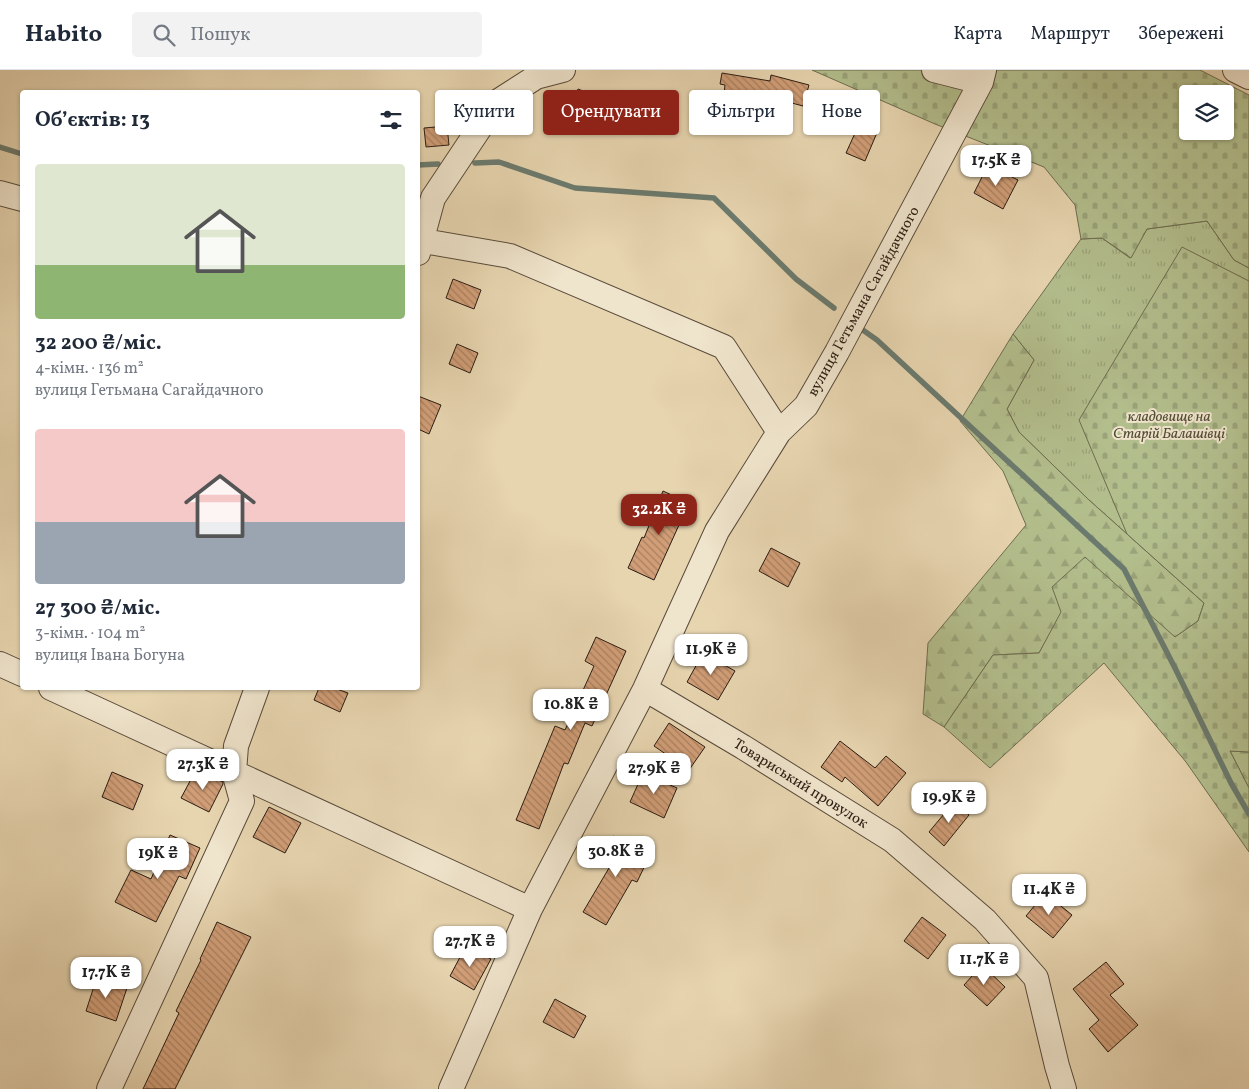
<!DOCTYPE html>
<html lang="uk">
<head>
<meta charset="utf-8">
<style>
  body { margin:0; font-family:Vollkorn,serif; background:#f2f2f3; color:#1f2937; height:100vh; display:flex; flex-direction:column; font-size:19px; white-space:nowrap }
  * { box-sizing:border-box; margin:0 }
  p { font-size:16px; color:#747a83 }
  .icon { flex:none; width:28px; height:28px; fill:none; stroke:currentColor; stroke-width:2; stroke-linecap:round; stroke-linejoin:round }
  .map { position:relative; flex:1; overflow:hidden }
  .side { position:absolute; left:20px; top:20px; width:400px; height:600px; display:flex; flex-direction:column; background:#fff; border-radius:5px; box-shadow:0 1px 4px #0004 }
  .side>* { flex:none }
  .top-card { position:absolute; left:435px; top:20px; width:475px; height:45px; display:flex; gap:10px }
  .buttons { position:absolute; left:1179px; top:15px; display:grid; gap:10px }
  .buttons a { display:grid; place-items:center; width:55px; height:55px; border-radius:5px; background:#fff; box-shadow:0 1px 4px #0004; font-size:25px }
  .price { position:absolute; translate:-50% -42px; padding:0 11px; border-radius:10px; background:#fff; color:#222; font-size:16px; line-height:32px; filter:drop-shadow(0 1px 2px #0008) }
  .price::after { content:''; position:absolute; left:50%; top:30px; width:15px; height:11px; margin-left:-8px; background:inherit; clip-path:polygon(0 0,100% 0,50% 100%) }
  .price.on { background:#8f2418; color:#fff }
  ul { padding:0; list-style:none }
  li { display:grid; align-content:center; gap:10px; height:265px; padding:0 15px }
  li span { display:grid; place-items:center; height:155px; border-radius:5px; color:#555 }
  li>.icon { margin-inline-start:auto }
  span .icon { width:90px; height:90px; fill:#fffc; stroke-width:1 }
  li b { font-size:21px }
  h2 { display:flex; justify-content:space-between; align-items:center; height:60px; padding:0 15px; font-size:21px }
  .chip { padding:0 18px; border-radius:5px; background:#fff; box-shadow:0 1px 4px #0004; font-size:18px; line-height:45px }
  .chip.on { background:#8f2418; color:#fff }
  header { display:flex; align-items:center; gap:30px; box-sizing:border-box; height:70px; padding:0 25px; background:#fff; border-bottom:1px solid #e0e1e3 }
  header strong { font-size:24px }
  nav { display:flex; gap:28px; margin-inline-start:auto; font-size:18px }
  .search { width:350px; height:45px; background:#f2f2f3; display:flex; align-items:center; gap:12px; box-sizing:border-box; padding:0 18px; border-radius:5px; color:#747a83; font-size:19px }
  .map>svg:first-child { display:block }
</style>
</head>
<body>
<header>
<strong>Habito</strong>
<div class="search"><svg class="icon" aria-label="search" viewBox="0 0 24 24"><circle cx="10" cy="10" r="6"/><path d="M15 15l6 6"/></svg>Пошук</div>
<nav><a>Карта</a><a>Маршрут</a><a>Збережені</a></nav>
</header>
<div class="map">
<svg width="1249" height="1019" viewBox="0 0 1249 1019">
  <defs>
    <pattern id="grass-tufts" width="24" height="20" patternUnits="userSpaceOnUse" patternTransform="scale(1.25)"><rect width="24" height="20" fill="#b3be8d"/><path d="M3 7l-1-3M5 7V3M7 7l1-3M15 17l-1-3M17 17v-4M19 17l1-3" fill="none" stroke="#9aa379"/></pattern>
    <pattern id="forest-firs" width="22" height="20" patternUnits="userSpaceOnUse" patternTransform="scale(1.25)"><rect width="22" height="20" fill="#b3be8d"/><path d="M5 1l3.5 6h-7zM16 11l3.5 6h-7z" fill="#9aa379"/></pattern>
    <pattern id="cemetery-stones" width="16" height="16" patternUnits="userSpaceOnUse" patternTransform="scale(1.25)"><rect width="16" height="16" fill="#b3be8d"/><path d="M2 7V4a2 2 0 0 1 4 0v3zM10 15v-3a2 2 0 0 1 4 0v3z" fill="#9aa379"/></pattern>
    <pattern id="building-back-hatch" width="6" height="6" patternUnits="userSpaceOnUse" patternTransform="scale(1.25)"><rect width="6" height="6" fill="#d19e77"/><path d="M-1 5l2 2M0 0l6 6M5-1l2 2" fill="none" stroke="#aa8060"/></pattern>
  </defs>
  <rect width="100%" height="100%" fill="#e7d5b0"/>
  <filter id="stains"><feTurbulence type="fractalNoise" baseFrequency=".004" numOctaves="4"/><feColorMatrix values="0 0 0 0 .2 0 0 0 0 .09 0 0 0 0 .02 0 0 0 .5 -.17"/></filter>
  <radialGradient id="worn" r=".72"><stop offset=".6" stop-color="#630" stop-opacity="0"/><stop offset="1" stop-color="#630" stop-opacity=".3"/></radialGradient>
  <!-- grass -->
  <path fill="url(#grass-tufts)" stroke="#6e6d50" d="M1207,151L1234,190L1249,198L1248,568L1204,533L1089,430L1019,362L1007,339L1034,290L1013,264L1081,169L1102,168L1130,188L1147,159Z"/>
  <!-- forest -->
  <path fill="url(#forest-firs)" stroke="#6e6d50" d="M1013,264L1034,290L1007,339L1019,362L1089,430L1204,533L1198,551L1175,567L1062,542L1039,583L993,585L944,657L923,644L928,573L1026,455L1003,401L960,351Z
    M1230,681L1249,682V718Z"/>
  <!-- cemetery -->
  <path fill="url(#cemetery-stones)" stroke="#6e6d50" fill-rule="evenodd" d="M812,0H1200L1249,25V198L1234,190L1207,151L1147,159L1131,188L1102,168L1081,169L1075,135L1044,97L935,54ZM1188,24H1225V61H1188Z
    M1182,177L1249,211V682L1230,681L1249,718V782L1186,692L1104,593L990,698L944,657L993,585L1039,583L1061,542L1052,517L1085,487L1175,567L1198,551L1204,533L1127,464L1079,350Z"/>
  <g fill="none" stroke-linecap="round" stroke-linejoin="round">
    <!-- stream -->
    <path stroke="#6b7a6e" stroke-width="5.5" d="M0,77L22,84
      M475,93L499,92L575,118L714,128L796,209L834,238
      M418,95L438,94
      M860,258L877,270L1124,499L1175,598L1231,713L1249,744"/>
  </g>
  <!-- building -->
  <path fill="url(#building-back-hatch)" stroke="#2a1c12" d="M722,3L770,11L771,5L809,15L803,36L751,22L750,28L724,24L725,15L720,14Z
    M578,19L601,28L589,58L566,49Z
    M861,50L879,58L865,91L846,83Z
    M447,56L449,75L426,77L424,58Z
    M988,95L1018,110L1003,139L974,123Z
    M453,209L481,220L474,239L446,228Z
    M457,274L478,283L470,303L449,294Z
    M418,326L441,335L429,364L418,359Z
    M663,421L689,433L654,510L628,498L642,467L644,468Z
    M771,478L800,493L788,517L759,501Z
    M596,567L626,581L592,656L585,653L568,694L564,693L539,759L516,750L555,656L565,660L594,596L585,591Z
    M703,583L735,601L718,630L687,612Z
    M319,618H334L348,623L340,642L314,630Z
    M669,653L705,677L689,700L654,676Z
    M840,671L875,698L886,686L906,703L878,736L845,707L842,712L821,697Z
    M196,700L223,712V714L209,742L181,728Z
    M112,702L143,715L133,740L102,727Z
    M643,703L677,718L664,748L630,732Z
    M954,732L969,745L944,776L929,762Z
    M269,737L301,753L285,783L253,767Z
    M170,765L200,778L186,809L179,806L156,852L115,832L131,800L151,809Z
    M613,766L650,785L637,812L632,810L606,855L583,842L609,798L600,794Z
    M1045,823L1072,845L1053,868L1026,846Z
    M922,847L946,865L928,889L904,871Z
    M217,852L251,867L175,1019H143L179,943L176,941L201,890L200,889Z
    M466,876L491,889L474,920L450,906Z
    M1106,892L1124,914L1110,925L1138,955L1108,982L1089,959L1099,950L1073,919Z
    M982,895L1005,917L987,936L964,915Z
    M97,907L127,918L116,951L86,941Z
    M555,929L586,946L574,968L543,952Z"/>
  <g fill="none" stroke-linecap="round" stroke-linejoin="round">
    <defs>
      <path id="minor" d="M934,0L981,12
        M1235,0L1249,7
        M0,123L22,129
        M418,170L510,186L724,277L779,362
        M418,183L433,128L497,32L536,7L563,0
        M0,594L22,604
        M51,618L530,839
        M645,619L743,677L892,770L985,850L1036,908L1057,996L1064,1019
        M109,1019L242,731L234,702L236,676L257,618
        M451,1019L530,839L645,619L717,461L779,362L806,336L837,282L981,12L984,0"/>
    </defs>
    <!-- minor casing -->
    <use href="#minor" stroke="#594a3a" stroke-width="26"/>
    <!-- minor -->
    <use href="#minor" stroke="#efe4cc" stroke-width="24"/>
  </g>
  <g text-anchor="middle" stroke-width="4" stroke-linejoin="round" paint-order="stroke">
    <!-- street labels -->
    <g font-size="15" fill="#2a1c12" stroke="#efe4cc">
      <text transform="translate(863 231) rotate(-61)" y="5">вулиця Гетьмана Сагайдачного</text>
      <text transform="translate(801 713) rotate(32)" y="5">Товариський провулок</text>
    </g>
    <!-- park labels -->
    <g font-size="15" font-style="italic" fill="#534d37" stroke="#efe4cc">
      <text x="1169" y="351">кладовище на<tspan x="1169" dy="17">Старій Балашівці</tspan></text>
    </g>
  </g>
  <rect width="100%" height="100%" filter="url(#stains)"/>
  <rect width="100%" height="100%" fill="url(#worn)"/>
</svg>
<div class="buttons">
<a><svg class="icon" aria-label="layers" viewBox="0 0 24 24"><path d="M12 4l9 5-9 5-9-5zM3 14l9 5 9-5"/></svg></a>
</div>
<b class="price" style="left:996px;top:117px">17.5K ₴</b>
<b class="price on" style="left:659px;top:466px">32.2K ₴</b>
<b class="price" style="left:711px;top:606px">11.9K ₴</b>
<b class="price" style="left:571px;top:661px">10.8K ₴</b>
<b class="price" style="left:203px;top:721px">27.3K ₴</b>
<b class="price" style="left:654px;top:725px">27.9K ₴</b>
<b class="price" style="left:949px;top:754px">19.9K ₴</b>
<b class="price" style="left:616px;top:808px">30.8K ₴</b>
<b class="price" style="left:158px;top:810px">19K ₴</b>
<b class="price" style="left:1049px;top:846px">11.4K ₴</b>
<b class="price" style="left:470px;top:898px">27.7K ₴</b>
<b class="price" style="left:984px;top:916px">11.7K ₴</b>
<b class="price" style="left:106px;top:929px">17.7K ₴</b>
<div class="top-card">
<a class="chip">Купити</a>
<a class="chip on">Орендувати</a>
<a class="chip">Фільтри</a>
<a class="chip">Нове</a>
</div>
<section class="side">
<h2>Об’єктів: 13<svg class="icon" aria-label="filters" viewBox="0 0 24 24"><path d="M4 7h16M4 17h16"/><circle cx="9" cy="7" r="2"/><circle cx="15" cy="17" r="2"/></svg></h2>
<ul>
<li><span style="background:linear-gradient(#dfe7d0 65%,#8fb573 0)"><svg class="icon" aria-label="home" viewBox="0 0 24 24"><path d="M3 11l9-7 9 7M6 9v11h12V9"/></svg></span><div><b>32 200 ₴/міс.</b><p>4-кімн. · 136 m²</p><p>вулиця Гетьмана Сагайдачного</p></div></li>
<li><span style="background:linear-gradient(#f6c9c9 60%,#9aa5b1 0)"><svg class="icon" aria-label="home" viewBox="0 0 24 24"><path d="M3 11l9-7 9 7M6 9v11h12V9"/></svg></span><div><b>27 300 ₴/міс.</b><p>3-кімн. · 104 m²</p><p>вулиця Івана Богуна</p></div></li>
</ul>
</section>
</div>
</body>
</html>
